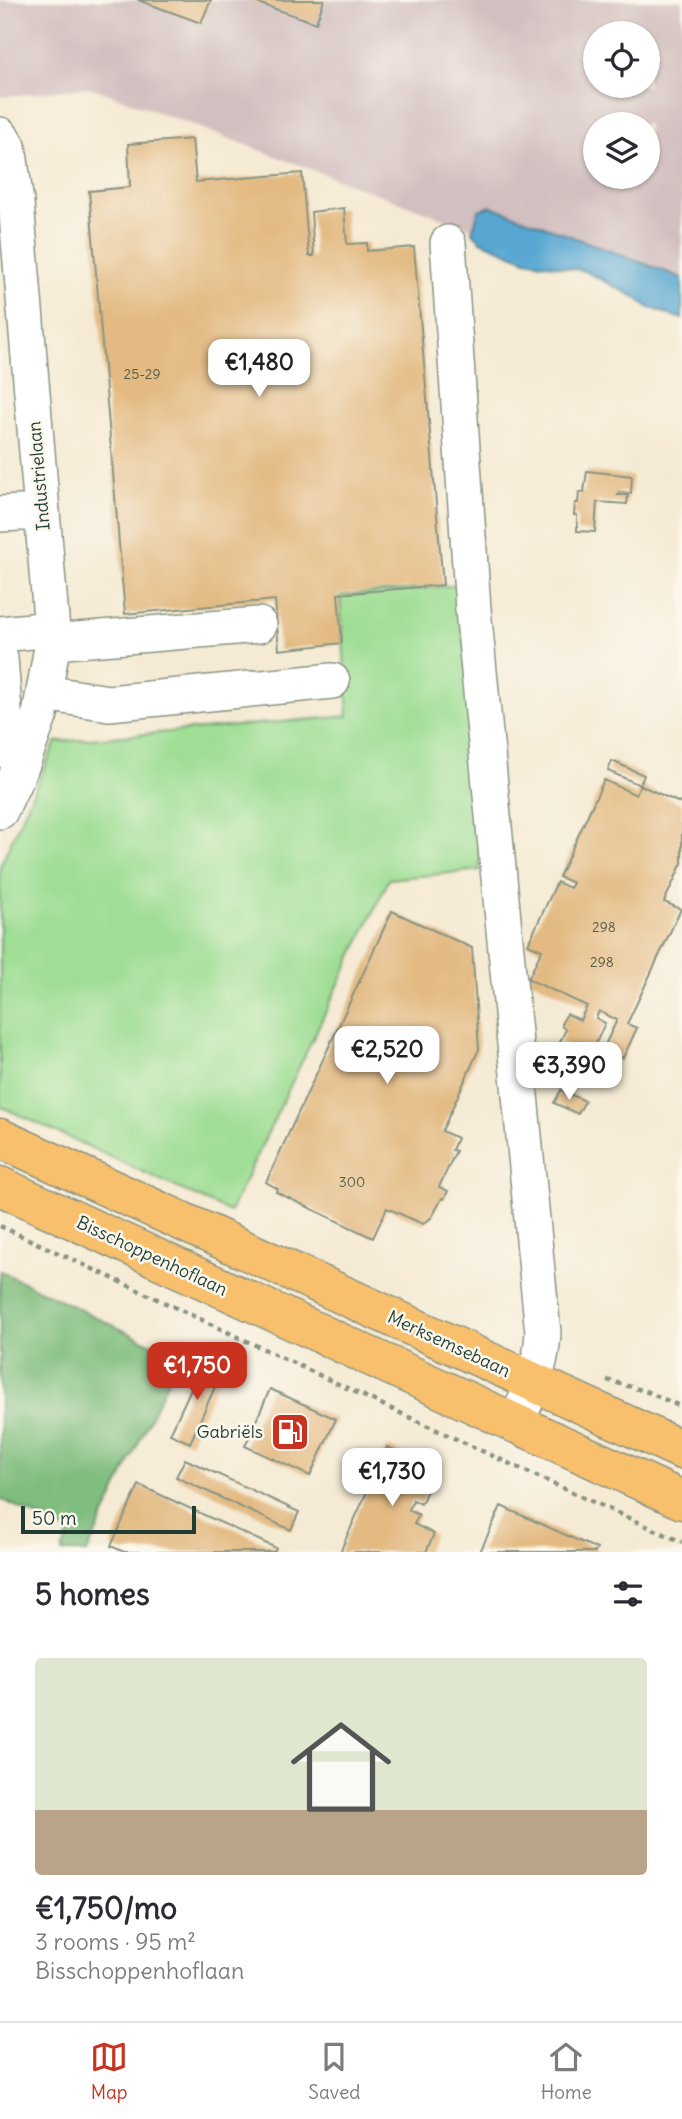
<!DOCTYPE html>
<html lang="en">
<head>
<meta charset="utf-8">
<style>
  body { margin:0; font-family:Delius,sans-serif; background:#f2f2f3; color:#2b2b33; height:100vh; display:flex; flex-direction:column; font-size:26px; white-space:nowrap }
  * { box-sizing:border-box; margin:0 }
  p { font-size:23px; color:#7c7c81 }
  .icon { flex:none; width:38px; height:38px; fill:none; stroke:currentColor; stroke-width:2; stroke-linecap:round; stroke-linejoin:round }
  .map { position:relative; height:1552px; overflow:hidden }
  .side { display:flex; flex-direction:column; background:#fff; flex:1 }
  .side>* { flex:none }
  .controls { position:absolute; left:583px; top:21px; display:grid; gap:14px }
  .controls a { display:grid; place-items:center; width:77px; height:77px; border-radius:50%; background:#fff; box-shadow:0 2px 5px #0004; font-size:35px }
  .scale { position:absolute; left:21px; bottom:18px; width:175px; box-sizing:border-box; padding-left:7px; border:4px solid #1f3d34; border-top:0; font-size:19px; line-height:24px; white-space:nowrap; color:#1f3d34; -webkit-text-stroke:5px #fbf7ec; paint-order:stroke }
  .price { position:absolute; translate:-50% -60px; padding:0 16px; border-radius:14px; background:#fff; color:#222; font-size:23px; line-height:46px; filter:drop-shadow(0 2px 4px #0008) }
  .price::after { content:''; position:absolute; left:50%; top:42px; width:21px; height:16px; margin-left:-10px; background:inherit; clip-path:polygon(0 0,100% 0,50% 100%) }
  .price.selected { background:#c8321e; color:#fff }
  ul { padding:0; list-style:none }
  li { display:grid; align-content:center; gap:14px; height:371px; padding:0 35px }
  li span { display:grid; place-items:center; height:217px; border-radius:7px; color:#555 }
  li>.icon { margin-inline-start:auto }
  span .icon { width:126px; height:126px; fill:#fffc; stroke-width:1 }
  li b { font-size:30px }
  h2 { display:flex; justify-content:space-between; align-items:center; height:84px; padding:0 35px; font-size:30px }
  .tab-bar { display:flex; justify-content:space-around; align-items:center; height:98px; border-top:2px solid #e1e1e2; background:#fff; font-size:19px; color:#7c7c81 }
  .tab-bar a { display:grid; justify-items:center; gap:4px }
  .tab-bar .selected { color:#c8321e }
  .map>svg:first-child { display:block }
</style>
</head>
<body>
<div class="map">
<svg width="682" height="1552" viewBox="0 0 682 1552">
  <rect width="100%" height="100%" fill="#fbf7ec"/>
  <filter id="ink" filterUnits="userSpaceOnUse"><feTurbulence type="fractalNoise" baseFrequency=".0143" numOctaves="2"/><feDisplacementMap in="SourceGraphic" scale="14" xChannelSelector="R" yChannelSelector="G"/><feConvolveMatrix kernelMatrix="1 2 1 2 8 2 1 2 1" color-interpolation-filters="sRGB"/></filter>
  <filter id="wash" filterUnits="userSpaceOnUse"><feTurbulence type="fractalNoise" baseFrequency=".00686" numOctaves="4" result="noise"/><feDisplacementMap in="SourceGraphic" scale="28" xChannelSelector="R" yChannelSelector="G"/><feGaussianBlur stdDeviation="1.57" result="paint"/><feColorMatrix in="noise" values="0 0 0 0 0 0 0 0 0 0 0 0 0 0 0 0 0 1.4 0 .05"/><feComposite in="paint" operator="in"/></filter>
  <g filter="url(#wash)">
    <rect width="100%" height="100%" fill="#f5ead3"/>
    <!-- industrial -->
    <path fill="#d2bfbf" fill-rule="evenodd" d="M0,0H682V307L90,87L0,97ZM595,33H648V86H595ZM595,124H648V177H595Z"/>
    <!-- green -->
    <path fill="#9fde94" stroke="#5f8e64" stroke-width="2" d="M461,585L480,870L389,879L230,1212L0,1106V866L56,742L348,716L340,596Z"/>
    <!-- forest -->
    <path fill="#7fbd7e" stroke="#4f7d59" stroke-width="2" d="M0,1271L179,1357L87,1552H62L69,1531L0,1499Z"/>
    <!-- water -->
    <path fill="#58a7d2" stroke="#3c7283" stroke-width="2" d="M491,206L682,278V319L648,307L635,297L585,271L526,260L481,241L472,232L479,210Z"/>
    <g id="blocks">
      <!-- building -->
      <path fill="#e3ba82" d="M138,0H211L201,23Z
        M249,0H324L316,23Z
        M192,139L196,182L302,173L309,256H314L311,212L344,208L347,244L367,243V251L414,247L443,585L338,594L342,643L279,650L275,600L125,614L89,191L130,187L128,144Z
        M587,471L632,476L631,493L619,492L618,495H628L627,504L597,502L595,532L577,531V515H574L575,503H578L579,492H584Z
        M612,761L644,775L640,785L608,771Z
        M604,780L636,795L640,785L682,804V863L664,902L681,909L627,1024L637,1028L623,1058L603,1049L617,1020L599,1011L596,1018L605,1023L592,1052L601,1053L605,1059L598,1063L590,1056L576,1085L557,1074L563,1059L560,1057L565,1044L560,1042L566,1029L562,1027V1022L567,1014L580,1020L587,1006L528,979L542,950L528,944L557,882L570,888L573,883L559,877Z
        M392,911L472,948L479,1049L442,1131L457,1138L452,1150L456,1151L439,1187L448,1191L444,1199L442,1198L432,1217L423,1224L387,1208L373,1238L276,1192L278,1189L266,1182Z
        M561,1090L585,1101L578,1114L554,1103Z
        M204,1360L223,1369L190,1443L170,1434Z
        M270,1389L336,1419L310,1476L245,1446Z
        M387,1447L437,1468L421,1504L413,1500L409,1510L419,1515L414,1524L434,1534L426,1552H340Z
        M185,1459L299,1512L291,1530L176,1477Z
        M139,1485L276,1548L274,1552H124L111,1546Z
        M501,1506L597,1549L595,1552H480Z"/>
    </g>
  </g>
  <g filter="url(#ink)">
    <use href="#blocks" fill-opacity="0" stroke="#8a9484" stroke-width="2"/>
    <g fill="none" stroke-linecap="round" stroke-linejoin="round">
      <defs>
        <path id="minor" d="M0,135L8,146L16,203L53,642L40,714L22,764L0,811
          M448,243L473,609L543,1333C541,1369 530,1392 515,1425
          M0,514L42,512
          M0,634L52,629
          M53,642L259,625
          M0,658L7,749L22,764
          M44,693L109,703L332,681"/>
        <path id="major" d="M0,1138L682,1450
          M0,1186L682,1500"/>
      </defs>
      <!-- minor casing -->
      <use href="#minor" stroke="#8a9484" stroke-width="38"/>
      <!-- major casing -->
      <use href="#major" stroke="#8a9484" stroke-width="41"/>
      <!-- path -->
      <path stroke="#8a9484" stroke-width="4.5" stroke-dasharray="5 5" stroke-linecap="butt" d="M0,1226C228,1331 453,1440 682,1542
        M607,1380L645,1391L682,1407"/>
      <!-- minor -->
      <use href="#minor" stroke="#fff" stroke-width="35"/>
      <!-- major -->
      <use href="#major" stroke="#f8bf6c" stroke-width="38"/>
    </g>
  </g>
  <!-- icons -->
  <defs>
    <symbol id="fuel-square" viewBox="-11 -11 22 22"><rect x="-9" y="-9" width="18" height="18" rx="4" fill="#c8321e" stroke="#fbf7ec"/><path d="M-5.5-6h7V0h2V4h1.3V-2.5L3-4.5l.8-.8L6-3V5H2.5V1h-1V6h-7ZM-4.2-4.7v3.2H.2V-4.7Z" fill="#fff"/></symbol>
  </defs>
  <g fill-rule="evenodd">
    <use href="#fuel-square" x="268" y="1410" width="44" height="44"/>
  </g>
  <g text-anchor="middle" stroke-width="5" stroke-linejoin="round" paint-order="stroke">
    <!-- number labels -->
    <g font-size="14" fill="#505c48">
      <text x="142" y="379">25-29</text>
      <text x="604" y="932">298</text>
      <text x="602" y="967">298</text>
      <text x="352" y="1187">300</text>
    </g>
    <!-- street labels -->
    <g font-size="18" fill="#1f3d34" stroke="#fbf7ec">
      <text transform="translate(39 476) rotate(-95)" y="6">Industrielaan</text>
      <text transform="translate(152 1256) rotate(25)" y="6">Bisschoppenhoflaan</text>
      <text transform="translate(449 1344) rotate(25)" y="6">Merksemsebaan</text>
    </g>
    <!-- poi labels -->
    <g font-size="18" fill="#1f3d34" stroke="#fbf7ec" text-anchor="end">
      <text x="263" y="1438">Gabriëls</text>
    </g>
  </g>
</svg>
<div class="controls">
<a><svg class="icon" aria-label="locate" viewBox="0 0 24 24"><circle cx="12" cy="12" r="6"/><path d="M12 2v4M12 18v4M2 12h4M18 12h4"/></svg></a>
<a><svg class="icon" aria-label="layers" viewBox="0 0 24 24"><path d="M12 4l9 5-9 5-9-5zM3 14l9 5 9-5"/></svg></a>
</div>
<div class="scale">50 m</div>
<b class="price" style="left:259px;top:399px">€1,480</b>
<b class="price" style="left:387px;top:1086px">€2,520</b>
<b class="price" style="left:569px;top:1102px">€3,390</b>
<b class="price selected" style="left:197px;top:1402px">€1,750</b>
<b class="price" style="left:392px;top:1508px">€1,730</b>
</div>
<section class="side">
<h2>5 homes<svg class="icon" aria-label="filters" viewBox="0 0 24 24"><path d="M4 7h16M4 17h16"/><circle cx="9" cy="7" r="2"/><circle cx="15" cy="17" r="2"/></svg></h2>
<ul>
<li><span style="background:linear-gradient(#dfe7d0 70%,#b9a48a 0)"><svg class="icon" aria-label="home" viewBox="0 0 24 24"><path d="M3 11l9-7 9 7M6 9v11h12V9"/></svg></span><div><b>€1,750/mo</b><p>3 rooms · 95 m²</p><p>Bisschoppenhoflaan</p></div></li>
</ul>
</section>
<nav class="tab-bar">
<a class="selected"><svg class="icon" aria-label="map" viewBox="0 0 24 24"><path d="M3 6l6-2 6 2 6-2v14l-6 2-6-2-6 2zM9 4v14M15 6v14"/></svg>Map</a>
<a><svg class="icon" aria-label="saved" viewBox="0 0 24 24"><path d="M7 4h10v16l-5-4-5 4z"/></svg>Saved</a>
<a><svg class="icon" aria-label="home" viewBox="0 0 24 24"><path d="M3 11l9-7 9 7M6 9v11h12V9"/></svg>Home</a>
</nav>
</body>
</html>
